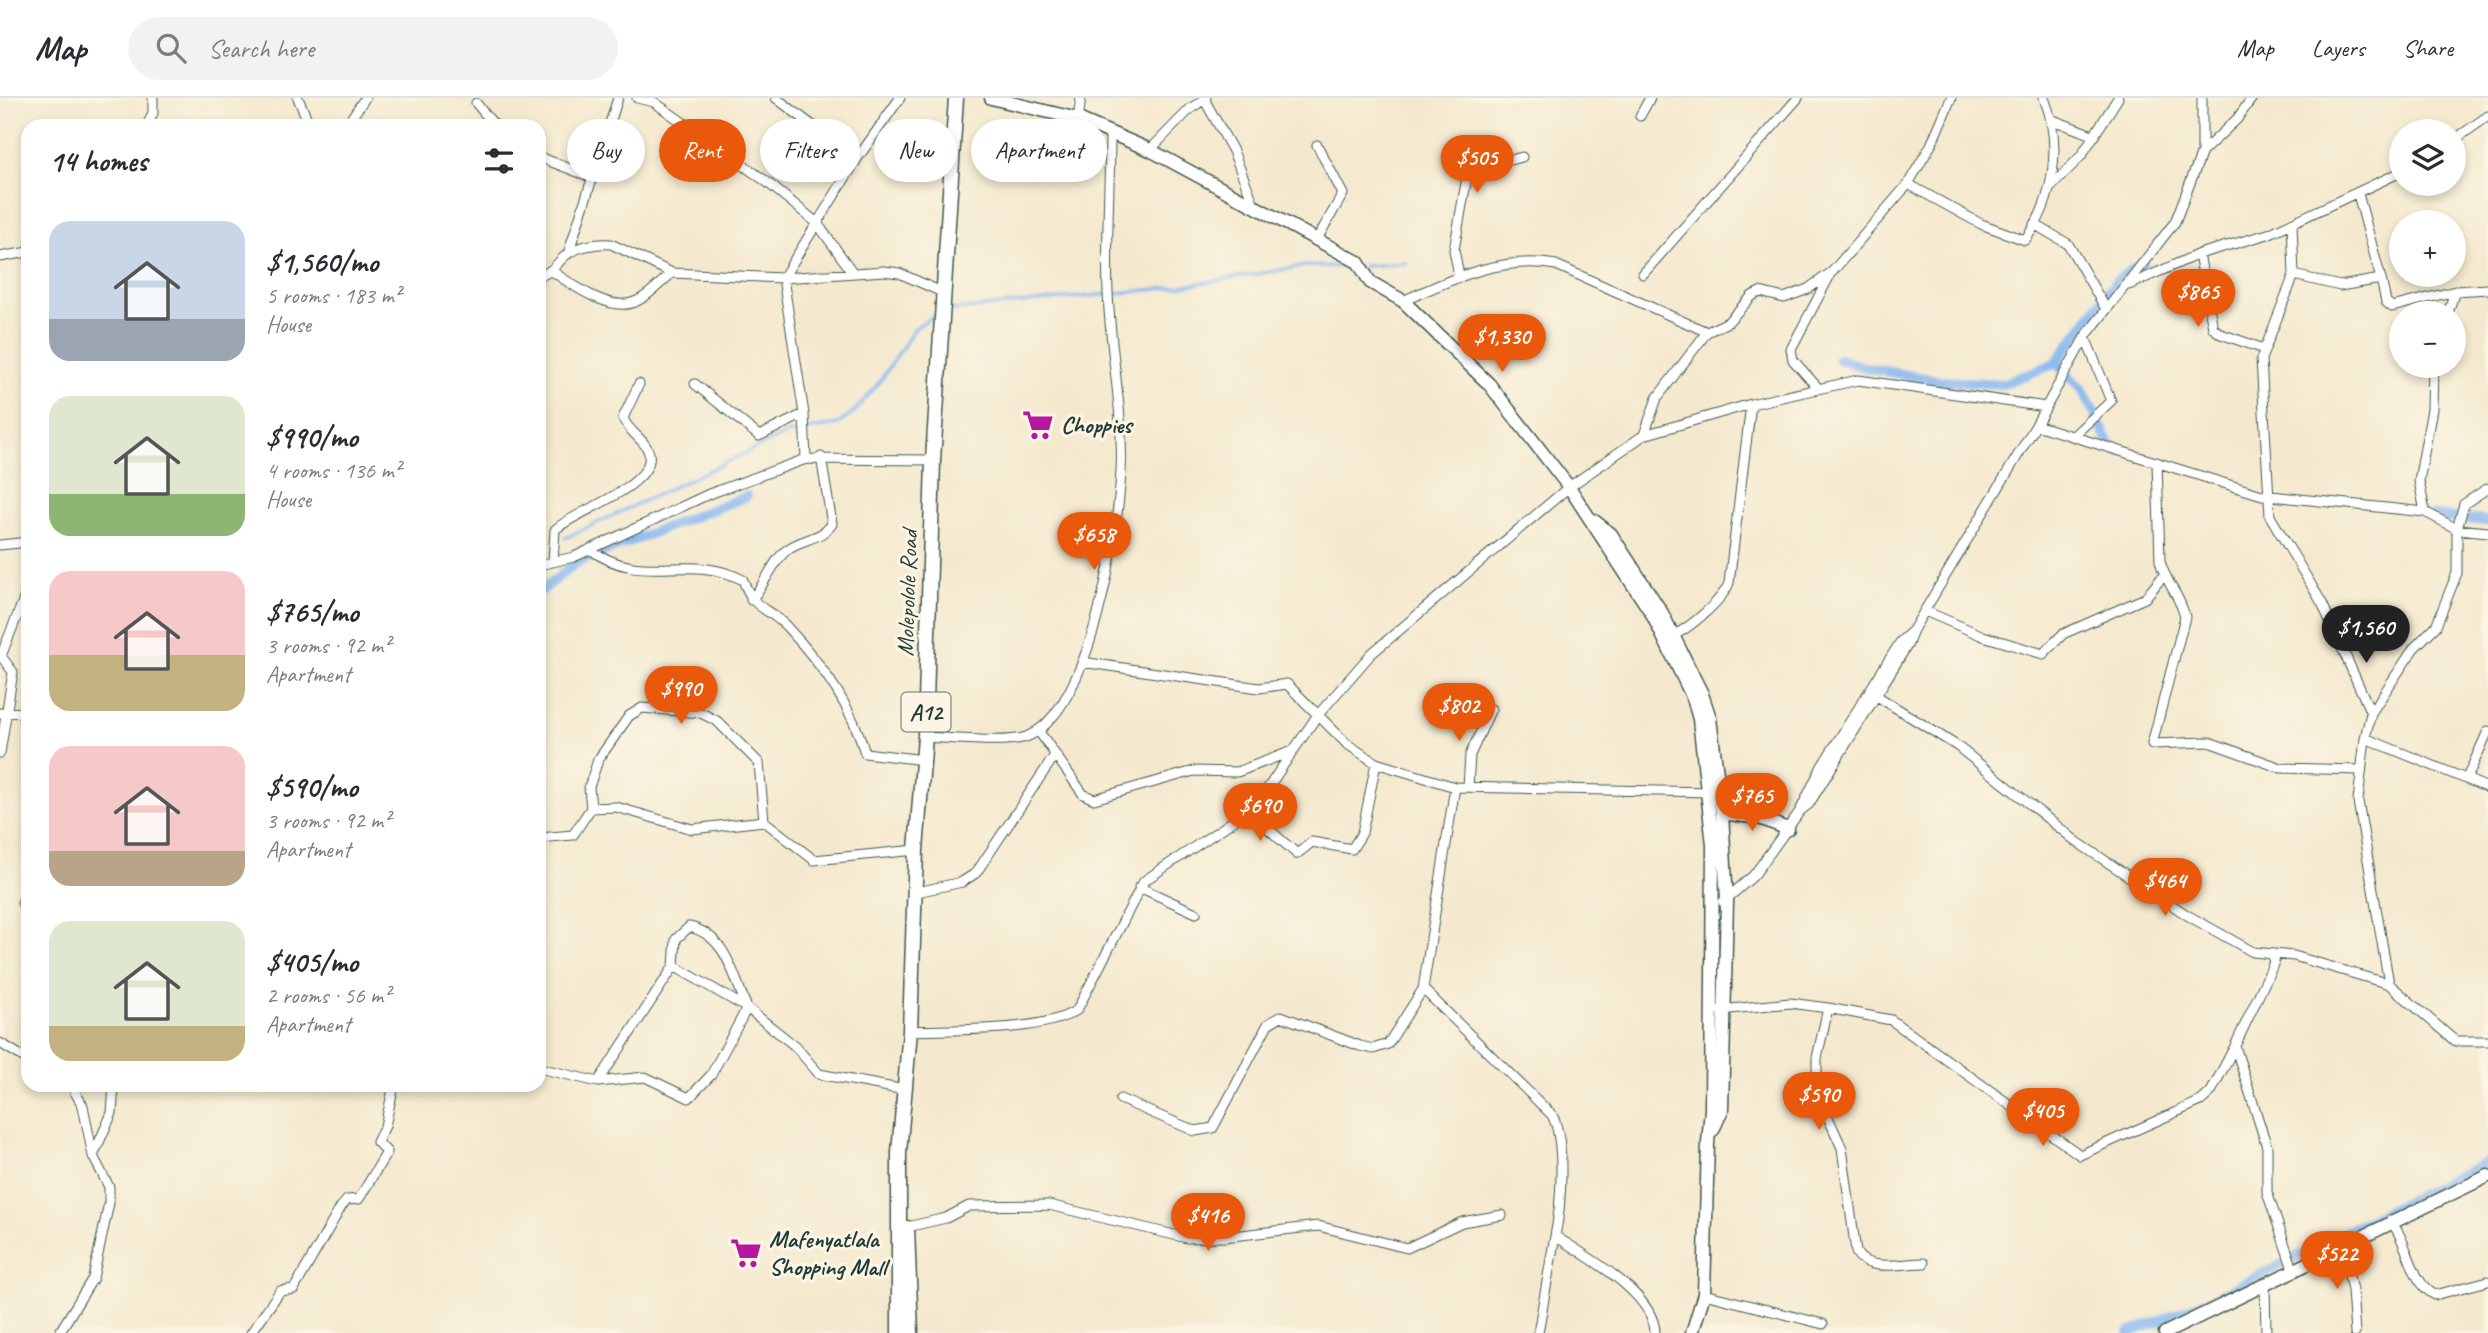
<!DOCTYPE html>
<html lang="en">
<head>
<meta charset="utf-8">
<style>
  body { margin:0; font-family:Caveat,sans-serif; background:#f2f2f3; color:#2b2b33; height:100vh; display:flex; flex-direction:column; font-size:26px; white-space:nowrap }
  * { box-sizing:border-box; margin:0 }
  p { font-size:23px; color:#7c7c81 }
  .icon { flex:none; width:38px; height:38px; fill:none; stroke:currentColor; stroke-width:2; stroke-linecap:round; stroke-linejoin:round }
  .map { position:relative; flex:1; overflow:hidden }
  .drawer { position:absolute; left:21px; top:21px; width:525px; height:973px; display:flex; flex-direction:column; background:#fff; border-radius:21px; box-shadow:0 4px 10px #0003 }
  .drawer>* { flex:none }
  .top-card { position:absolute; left:567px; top:21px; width:665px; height:63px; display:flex; gap:14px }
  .controls { position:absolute; left:2389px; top:21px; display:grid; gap:14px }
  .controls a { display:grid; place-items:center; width:77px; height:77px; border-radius:50%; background:#fff; box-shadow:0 4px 10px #0003; font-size:35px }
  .price { position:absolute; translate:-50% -60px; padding:0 16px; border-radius:24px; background:#ea580c; color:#fff; font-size:23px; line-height:46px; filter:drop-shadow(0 2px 4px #0008) }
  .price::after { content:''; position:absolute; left:50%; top:42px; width:21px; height:16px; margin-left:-10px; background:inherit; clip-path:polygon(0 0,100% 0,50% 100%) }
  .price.current { background:#222; color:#fff }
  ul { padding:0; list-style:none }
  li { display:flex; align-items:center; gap:21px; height:175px; padding:0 28px }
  li span { display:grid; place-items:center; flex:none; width:196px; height:140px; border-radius:21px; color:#555 }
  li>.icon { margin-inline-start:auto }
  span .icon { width:84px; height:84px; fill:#fffc; stroke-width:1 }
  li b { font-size:30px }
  h2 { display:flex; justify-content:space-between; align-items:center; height:84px; padding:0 28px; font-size:30px }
  .tag { padding:0 24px; border-radius:32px; background:#fff; box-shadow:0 4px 10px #0003; font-size:24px; line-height:63px }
  .tag.current { background:#ea580c; color:#fff }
  header { display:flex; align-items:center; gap:42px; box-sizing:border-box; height:98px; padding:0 35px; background:#fff; border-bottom:2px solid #e1e1e2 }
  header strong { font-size:33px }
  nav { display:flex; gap:38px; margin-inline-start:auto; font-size:24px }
  .search { width:490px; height:63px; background:#f2f2f3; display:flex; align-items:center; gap:18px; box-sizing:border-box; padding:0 24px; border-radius:38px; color:#7c7c81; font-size:26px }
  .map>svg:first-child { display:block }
</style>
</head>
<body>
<header>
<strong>Map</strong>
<div class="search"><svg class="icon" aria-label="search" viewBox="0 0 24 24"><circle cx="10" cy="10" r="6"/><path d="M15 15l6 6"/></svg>Search here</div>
<nav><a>Map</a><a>Layers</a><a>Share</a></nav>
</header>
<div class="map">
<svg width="2488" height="1235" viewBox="0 0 2488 1235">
  <rect width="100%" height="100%" fill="#fcf5e5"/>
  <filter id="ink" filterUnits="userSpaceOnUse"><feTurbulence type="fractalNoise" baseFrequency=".0143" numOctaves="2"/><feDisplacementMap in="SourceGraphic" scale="14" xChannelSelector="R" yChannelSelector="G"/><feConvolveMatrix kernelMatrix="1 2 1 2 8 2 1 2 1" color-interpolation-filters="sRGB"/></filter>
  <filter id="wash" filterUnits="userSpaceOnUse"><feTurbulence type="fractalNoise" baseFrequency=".00686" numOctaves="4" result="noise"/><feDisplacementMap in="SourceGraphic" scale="28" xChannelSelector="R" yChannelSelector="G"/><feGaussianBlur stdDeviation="1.57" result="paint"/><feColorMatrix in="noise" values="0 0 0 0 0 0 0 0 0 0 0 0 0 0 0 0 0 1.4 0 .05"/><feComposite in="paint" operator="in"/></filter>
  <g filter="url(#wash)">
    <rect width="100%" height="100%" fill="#f4e9ce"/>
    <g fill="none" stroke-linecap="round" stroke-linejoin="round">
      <!-- stream -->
      <path stroke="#85b6f1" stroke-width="3.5" d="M1363,168L1406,165
        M946,213L1176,189L1306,168L1356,169
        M565,440L786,336L838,326L854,314L879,285L915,230L939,214"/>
      <!-- canal -->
      <path stroke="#85b6f1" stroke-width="10" d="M1839,261L1867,270L1941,283L2002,286L2056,265L2117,182L2143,165
        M2056,265L2082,291L2111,348L2119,353
        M2432,418L2488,423
        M539,495L577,464L747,398
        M2129,1235C2253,1188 2367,1118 2488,1064"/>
    </g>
  </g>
  <g filter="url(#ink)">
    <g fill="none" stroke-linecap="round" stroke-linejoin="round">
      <defs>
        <path id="street" d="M298,0L310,28
          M637,0L654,4L767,84L817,125L853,175
          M776,0L857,61
          M1204,1L1233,53L1255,109
          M476,5L495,28
          M1640,18L1650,0
          M1078,21L1081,0
          M2053,22L2095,38
          M147,28L153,15V0
          M346,28L365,0
          M2454,42L2488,18
          M1150,52L1190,11L1206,0
          M2202,54L2237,21L2252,0
          M539,59L591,79
          M1908,86L1981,126L2025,142C2055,103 2062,44 2044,0
          M2050,90L2081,58L2118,0
          M2358,96L2381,181
          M2292,125L2294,177L2261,261L2270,418L2322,505L2371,615L2365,640L2488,690
          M2034,126L2068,146L2106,211
          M1317,141L1343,96L1317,47
          M568,156L618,0
          M2199,156L2213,230L2221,236L2264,251
          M0,159L28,154
          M552,173C572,187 612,216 637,203C650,197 661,184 672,175
          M1643,176L1798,0
          M1459,177L1454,152L1467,79L1475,71L1522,59
          M2294,177L2340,188L2381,181L2386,204L2392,209L2455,193L2488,191
          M539,178C553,174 556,166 566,157C577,148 597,145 611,146L672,175L783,180L884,173L899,175L944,195
          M2129,187L2199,156L2268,136L2401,74
          M1403,203C1451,181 1502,157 1556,167L1707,234
          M2448,215L2455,193
          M695,286L759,338L804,316
          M1818,290L1793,262L1791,251L1829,179
          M2036,327L2262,397L2425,414L2457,431L2488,434
          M1644,337L1657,300L1707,234L1728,224L1752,198L1760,194L1784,200L1808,191L1832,174L1908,86L1931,47L1951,0
          M2073,338L2111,303L2085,239
          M806,361L804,316L783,180L857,61L900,0
          M2157,364L2160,463C2165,484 2180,497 2185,519L2152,646L2209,644L2281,670L2360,672
          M2425,414L2419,383L2432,311L2433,268
          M0,447L28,444
          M590,451C642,490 689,453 743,482C755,514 765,507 786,528C819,563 852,608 865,655L924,662
          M553,464L555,432C574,413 656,389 649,355C646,342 628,334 623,320L639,286
          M539,467L574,459L709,396L806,361L933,362
          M751,502C765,487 773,462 788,451C801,441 822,441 832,426L821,359
          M1925,513L1983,538L2043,556L2063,536L2145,500L2164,477
          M1668,539C1685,535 1723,502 1729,485L1751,306
          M1082,564L1259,590L1287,586L1347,646L1376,665L1455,689L1712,694
          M1877,598L1957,648L2077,744L2187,817L2253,854L2294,858L2389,886L2455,943H2488
          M0,615L28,614
          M2371,615L2414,550L2436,528L2457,475V431L2464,406L2488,390
          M1038,632L1083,696L1094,701L1194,673L1237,674L1290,654
          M925,639C948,640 1006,646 1026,639C1091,615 1118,435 1121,373C1124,314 1110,253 1108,194C1106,141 1110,87 1110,34
          M2365,640L2358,703L2389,886
          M0,655L13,574L1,558L28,491
          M2467,680L2488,633
          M1468,689L1470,657L1491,611
          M591,710L589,689L598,662L629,618L642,610L701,615L717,623L759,665L764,723
          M1248,713L1297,756L1312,744L1352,751L1362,735L1376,665
          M1800,713L1822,668L1901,543L1911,534
          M539,740L573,737L591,710L616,709L692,731L764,723L814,762L916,752
          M1139,789L1196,815
          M917,794L962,784L976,775L1055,657
          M1723,804L1754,777L1800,713L1809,706L1908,546L1913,532L2036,327L2085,239L2175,124L2202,54V0
          M22,805L28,791
          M2271,857L2274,863L2272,869L2235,948L2267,1049V1094L2294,1174
          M1423,891L1552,1017C1566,1042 1561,1110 1555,1138C1586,1158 1655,1196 1655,1235
          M1828,910L1891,922L2080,1057L2201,1003L2211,994L2235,948
          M1720,912L1790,905L1828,910L1817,960V985L1821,1004L1842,1050L1856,1154C1866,1175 1904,1165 1924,1165
          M910,933C953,931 1043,935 1077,912L1144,783L1248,713L1261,700L1317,618L1371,556L1569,389L1644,337L1751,306L1858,282L2046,309
          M0,945L28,962
          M539,970L598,984L645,979L689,1000L711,977L747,910C734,879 726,836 689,829L676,841L674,868L747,910L795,948L819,976L905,992
          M598,984L674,868
          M71,987L83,1008L93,1058
          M1120,1001L1195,1033L1213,1030L1268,926L1281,918L1360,948L1373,951L1388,946L1423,891L1455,689
          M2390,1123C2409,1143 2410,1185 2435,1197L2488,1183
          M907,1129L946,1120L969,1108L1049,1107L1187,1140L1224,1139L1318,1128L1407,1150L1462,1124L1502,1117
          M2342,1148L2352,1192L2355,1235
          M2265,1188L2266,1235
          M1704,1196L1823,1226
          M59,1235L93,1180L109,1105V1089L93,1058L112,1015L114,987
          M251,1235L280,1193L294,1191L341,1109L347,1102L359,1101L387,1054L377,1044L385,1028L394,987
          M1538,1235L1555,1138"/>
        <path id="secondary" d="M991,0L1078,21L1150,52L1358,164L1370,184L1403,203L1489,286L1569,389L1652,516L1693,600L1699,621L1713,747L1711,1011L1708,1045L1704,1196L1692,1235
          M1593,422L1611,436L1662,515L1702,596L1710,620L1722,715L1727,803L1722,1012L1713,1032
          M1722,715L1759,720L1788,731
          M2165,1235L2488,1078"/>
        <path id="primary" d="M907,1130L911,1235
          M899,1235V1054L910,933L916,752L925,639L933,362L956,0"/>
      </defs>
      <!-- street casing -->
      <use href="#street" stroke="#3f574b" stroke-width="11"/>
      <!-- secondary casing -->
      <use href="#secondary" stroke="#3f574b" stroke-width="15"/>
      <!-- primary casing -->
      <use href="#primary" stroke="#3f574b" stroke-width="17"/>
      <!-- street -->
      <use href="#street" stroke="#fff" stroke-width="9"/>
      <!-- secondary -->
      <use href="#secondary" stroke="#fff" stroke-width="12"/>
      <!-- primary -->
      <use href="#primary" stroke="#fff" stroke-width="14"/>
    </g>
  </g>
  <!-- icons -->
  <defs>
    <symbol id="supermarket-bare" viewBox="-9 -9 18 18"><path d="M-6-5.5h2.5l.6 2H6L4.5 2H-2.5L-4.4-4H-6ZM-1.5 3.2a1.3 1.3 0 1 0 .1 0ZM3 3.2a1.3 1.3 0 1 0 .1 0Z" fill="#b5179e" stroke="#fcf5e5" stroke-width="2.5" paint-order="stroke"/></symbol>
  </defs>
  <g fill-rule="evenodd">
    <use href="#supermarket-bare" x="1016" y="305" width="44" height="44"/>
    <use href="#supermarket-bare" x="724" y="1133" width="44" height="44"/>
  </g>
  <g text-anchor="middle" stroke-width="6" stroke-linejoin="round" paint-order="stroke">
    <!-- shield labels -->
    <rect fill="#fcf5e5" stroke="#617469" stroke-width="2" x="901.5" y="594.5" width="49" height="39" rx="5"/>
    <g font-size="23" font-weight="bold" fill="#1f3d34">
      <text x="926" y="622">A12</text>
    </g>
    <!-- poi labels -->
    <g font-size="24" font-weight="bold" fill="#1f3d34" stroke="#fcf5e5" text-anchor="start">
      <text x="1061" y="335">Choppies</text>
      <text x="769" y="1149">Mafenyatlala<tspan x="769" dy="28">Shopping Mall</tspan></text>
    </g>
    <!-- street labels -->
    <g font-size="24" fill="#1f3d34" stroke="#fcf5e5">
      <text transform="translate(907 495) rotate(-88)" y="8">Molepolole Road</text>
    </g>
  </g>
</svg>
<div class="controls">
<a><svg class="icon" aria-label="layers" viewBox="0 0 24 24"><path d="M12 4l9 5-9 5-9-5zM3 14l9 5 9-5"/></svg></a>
<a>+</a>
<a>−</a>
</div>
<b class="price" style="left:1477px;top:97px">$505</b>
<b class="price" style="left:2198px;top:231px">$865</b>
<b class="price" style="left:1502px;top:276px">$1,330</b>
<b class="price" style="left:1094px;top:474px">$658</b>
<b class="price current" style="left:2366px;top:567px">$1,560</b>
<b class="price" style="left:681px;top:628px">$990</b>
<b class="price" style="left:1459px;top:645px">$802</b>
<b class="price" style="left:1752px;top:735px">$765</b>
<b class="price" style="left:1260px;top:745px">$690</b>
<b class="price" style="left:2165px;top:820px">$464</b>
<b class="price" style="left:1819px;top:1034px">$590</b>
<b class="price" style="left:2043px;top:1050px">$405</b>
<b class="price" style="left:1208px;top:1155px">$416</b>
<b class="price" style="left:2337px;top:1193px">$522</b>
<div class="top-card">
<a class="tag">Buy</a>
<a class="tag current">Rent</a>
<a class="tag">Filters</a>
<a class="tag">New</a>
<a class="tag">Apartment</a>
</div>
<section class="drawer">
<h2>14 homes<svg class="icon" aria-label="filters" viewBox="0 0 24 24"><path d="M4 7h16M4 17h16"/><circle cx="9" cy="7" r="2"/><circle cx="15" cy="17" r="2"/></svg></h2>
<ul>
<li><span style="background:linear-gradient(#c9d6e8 70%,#9aa5b1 0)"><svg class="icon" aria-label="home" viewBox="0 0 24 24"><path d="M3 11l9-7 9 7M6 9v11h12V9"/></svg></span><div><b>$1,560/mo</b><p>5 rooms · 183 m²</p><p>House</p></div></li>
<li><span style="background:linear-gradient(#dfe7d0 70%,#8fb573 0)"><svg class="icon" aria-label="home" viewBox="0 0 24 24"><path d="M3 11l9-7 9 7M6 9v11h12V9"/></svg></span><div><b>$990/mo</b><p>4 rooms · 136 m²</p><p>House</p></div></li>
<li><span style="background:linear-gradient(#f6c9c9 60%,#c2b280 0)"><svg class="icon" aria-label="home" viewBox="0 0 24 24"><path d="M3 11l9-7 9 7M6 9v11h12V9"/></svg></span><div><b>$765/mo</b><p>3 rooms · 92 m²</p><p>Apartment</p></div></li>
<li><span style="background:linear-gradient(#f6c9c9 75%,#b9a48a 0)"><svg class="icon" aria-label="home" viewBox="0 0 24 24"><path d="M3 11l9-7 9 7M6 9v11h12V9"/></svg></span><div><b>$590/mo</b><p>3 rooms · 92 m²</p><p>Apartment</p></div></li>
<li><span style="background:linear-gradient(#dfe7d0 75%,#c2b280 0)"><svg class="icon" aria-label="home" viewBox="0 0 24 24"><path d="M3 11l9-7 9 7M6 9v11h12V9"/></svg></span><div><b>$405/mo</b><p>2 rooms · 56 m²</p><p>Apartment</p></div></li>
</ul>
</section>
</div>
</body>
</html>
